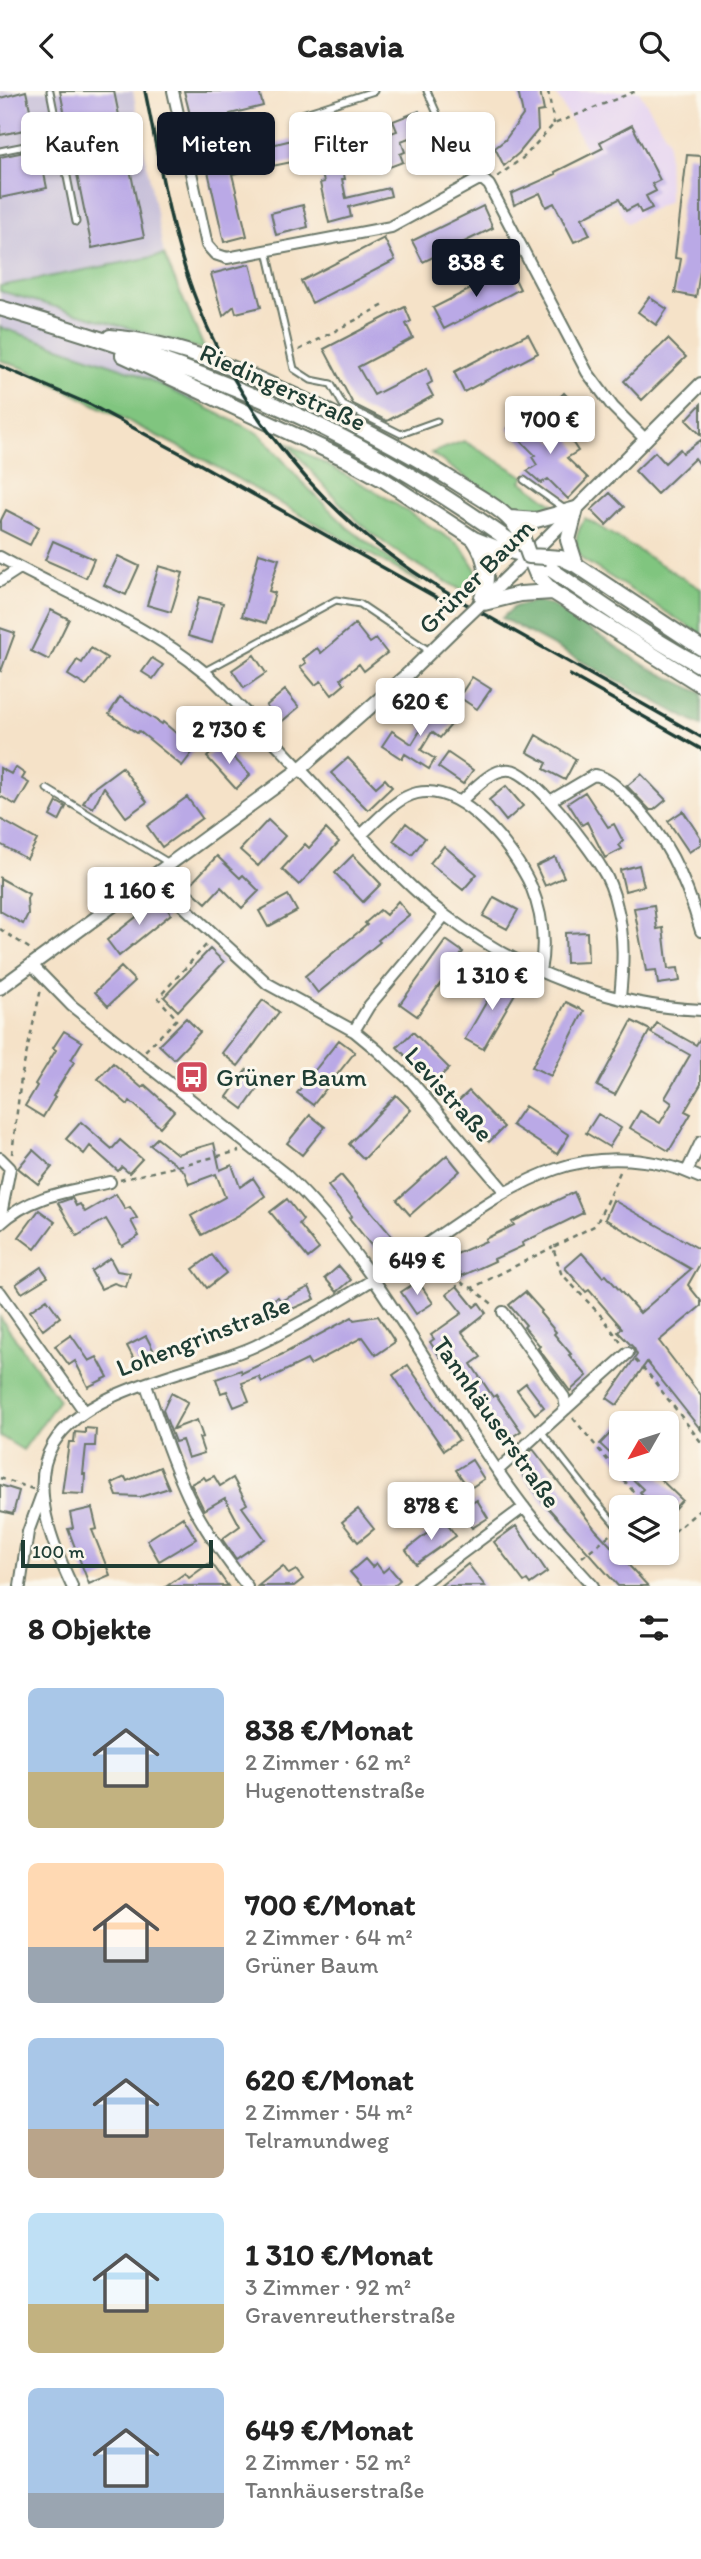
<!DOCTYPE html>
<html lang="de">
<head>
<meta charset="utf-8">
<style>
  body { margin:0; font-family:Itim,sans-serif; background:#f2f2f2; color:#222; height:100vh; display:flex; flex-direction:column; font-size:26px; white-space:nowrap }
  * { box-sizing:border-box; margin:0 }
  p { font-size:23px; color:#767676 }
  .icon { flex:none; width:38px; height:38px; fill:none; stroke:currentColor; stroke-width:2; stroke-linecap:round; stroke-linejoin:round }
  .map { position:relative; height:1495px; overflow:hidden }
  .drawer { display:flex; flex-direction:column; background:#fff; flex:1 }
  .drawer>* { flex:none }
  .guide { position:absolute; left:21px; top:21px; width:660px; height:63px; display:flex; gap:14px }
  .needle { width:46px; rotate:231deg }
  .controls { position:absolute; left:609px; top:1320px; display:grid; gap:14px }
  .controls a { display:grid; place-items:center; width:70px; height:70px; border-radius:10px; background:#fff; box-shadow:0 2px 5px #0004; font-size:35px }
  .scale { position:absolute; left:21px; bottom:18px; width:192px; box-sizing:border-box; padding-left:7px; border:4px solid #1f3d34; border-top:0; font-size:19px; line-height:24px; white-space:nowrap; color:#1f3d34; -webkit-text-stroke:5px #fbf7ec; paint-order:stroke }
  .price { position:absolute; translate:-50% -60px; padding:0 16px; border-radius:7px; background:#fff; color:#222; font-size:23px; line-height:46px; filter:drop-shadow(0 2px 4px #0008) }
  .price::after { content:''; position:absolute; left:50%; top:42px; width:21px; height:16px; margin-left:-10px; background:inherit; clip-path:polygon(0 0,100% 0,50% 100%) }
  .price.current { background:#111827; color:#fff }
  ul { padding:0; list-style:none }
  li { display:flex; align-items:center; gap:21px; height:175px; padding:0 28px }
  li span { display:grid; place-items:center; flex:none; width:196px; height:140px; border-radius:10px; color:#555 }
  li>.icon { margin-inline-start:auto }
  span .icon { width:84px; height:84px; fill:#fffc; stroke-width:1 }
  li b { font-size:30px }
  h2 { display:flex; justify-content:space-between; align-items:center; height:84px; padding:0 28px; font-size:30px }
  .tag { padding:0 24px; border-radius:10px; background:#fff; box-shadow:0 2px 5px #0004; font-size:24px; line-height:63px }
  .tag.current { background:#111827; color:#fff }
  header { display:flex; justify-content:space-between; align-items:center; height:91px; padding:0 28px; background:#fff; font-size:32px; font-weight:800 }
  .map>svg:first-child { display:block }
</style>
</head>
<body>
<header><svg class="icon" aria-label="back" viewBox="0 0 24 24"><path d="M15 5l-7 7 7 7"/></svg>Casavia<svg class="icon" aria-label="search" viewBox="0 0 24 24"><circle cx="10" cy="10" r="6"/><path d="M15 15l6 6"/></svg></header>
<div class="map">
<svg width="701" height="1495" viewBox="0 0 701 1495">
  <rect width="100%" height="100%" fill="#fbf7ec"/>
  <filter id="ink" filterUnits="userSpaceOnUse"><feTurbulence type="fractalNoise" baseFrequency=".0143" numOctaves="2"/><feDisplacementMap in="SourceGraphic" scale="14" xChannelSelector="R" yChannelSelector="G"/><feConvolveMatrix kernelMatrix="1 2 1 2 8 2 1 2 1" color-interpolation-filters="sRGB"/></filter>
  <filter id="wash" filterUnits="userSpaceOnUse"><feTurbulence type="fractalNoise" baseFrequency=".00686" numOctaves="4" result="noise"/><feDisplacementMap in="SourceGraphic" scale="28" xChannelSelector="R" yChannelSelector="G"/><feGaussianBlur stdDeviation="1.57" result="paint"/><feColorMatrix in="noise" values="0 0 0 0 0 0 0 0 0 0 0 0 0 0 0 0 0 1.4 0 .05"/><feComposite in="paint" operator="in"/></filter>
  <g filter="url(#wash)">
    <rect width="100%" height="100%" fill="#f5e2c8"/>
    <!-- built -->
    <path fill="#e5d3f1" d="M560,0H639L668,48L669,110L627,132L555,1Z"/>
    <!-- industrial -->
    <path fill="#c7c0d9" d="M0,0H133L164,164L196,311L0,252Z"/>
    <!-- green -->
    <path fill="#80c57f" stroke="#50815a" stroke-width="2" d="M164,164L205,259L0,200V195Z
      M0,236L136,282L260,343L302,391L347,436L421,492L197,365L23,277L0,269Z
      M464,350L525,386L521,390L553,413C538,422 528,425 512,420L431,362Z
      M287,352L377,401L461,455L476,479V490L469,503C431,483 392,461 360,432C334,408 311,379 287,352Z
      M585,427L701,498V543L582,468C572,452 576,443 585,427Z
      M0,1226L59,1309L23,1359L0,1345Z"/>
    <!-- forest -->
    <path fill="#68aa6e" stroke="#447451" stroke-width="2" d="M535,510L552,514L649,577L701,602V635L502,527L514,516Z"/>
    <g id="blocks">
      <!-- building -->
      <path fill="#baa9e6" d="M26,0L34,37L0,44V7Z
        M60,0H114L144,146L92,157Z
        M184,0H259L263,15L230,23L239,62L292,49L297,70L232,83L247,145L224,151L203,58L199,59Z
        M518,0H540L544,20L537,21L538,39L519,62L504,75L495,57L505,49L523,24Z
        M419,20L427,40L401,50L405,61L400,63L403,71L387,77L377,47L397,40L393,30Z
        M333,33L345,88H342L346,107L389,97L391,105L349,116L351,126L329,132L320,92L324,91L311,38Z
        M632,34L660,89L652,93L656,100L646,105L652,117L641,122L637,114L626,120L619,108L582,127L590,144L574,151L554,112L546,116L540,102L514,114L511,103L556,83L555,81L603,57L600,51Z
        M39,58L47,97L0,107V66Z
        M687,64L701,65V174L696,206L675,202L681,168L675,167Z
        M303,114L308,136L276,144L271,122Z
        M483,115L493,137L423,171L412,150Z
        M384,147L395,169L312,212L301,190Z
        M250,173L261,216L236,222L234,215L223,225L211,183Z
        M510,178L520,198L444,238L433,217Z
        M649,206L667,218L656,234L638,221Z
        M405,216L411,230L406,233L413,247L358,276L374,304L427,277L432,291L427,294L433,305L387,330L353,313L324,258Z
        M528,243L538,262L464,301L454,281Z
        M668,248L686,266L642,309L624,290Z
        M564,302L586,325L572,339L550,316Z
        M701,313V344L686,329Z
        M525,321L554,352L567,343L578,360L567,367L588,387L568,408L548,388L541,392L527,380L537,374L532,366L535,364L508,337Z
        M701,349V375L695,367L657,403L635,380L655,361L665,372L680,358L683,362Z
        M610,402L624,416L606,434L591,419Z
        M6,419L39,436L30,454L0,439V431Z
        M53,450L94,468L86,487L45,469Z
        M259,462L279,468L269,500L275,502L266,532L242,525Z
        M118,465L139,475L126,504L104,494Z
        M159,475L183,482L171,521L147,514Z
        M199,506L223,512L212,552L188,545Z
        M51,519L69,528L49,569L31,560Z
        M355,533L370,552L376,548L387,562L364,580L359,573L341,588L345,593L332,604L321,590L315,594L300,576L306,572L303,568L317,557L321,562Z
        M0,537L15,542L1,580L0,579Z
        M91,557L107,567L86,595L68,584L77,569L82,572Z
        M254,564L266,582L244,597L232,579Z
        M152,567L163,574L153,588L142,581Z
        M472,586L491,598L477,618L459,606Z
        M285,599L299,616L280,632L266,615Z
        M120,606L162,633L163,631L195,658L182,675L139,640L137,642L109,623Z
        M428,616L442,627L447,621L456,628L440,647L432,641L421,659L435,668L429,678L405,663L402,668L382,655L392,640L412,653L423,635L417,630Z
        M536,644L576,668L565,689L544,678L547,672L527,661Z
        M221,653L250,684L236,698L207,666Z
        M448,662L473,679L463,693L438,676Z
        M348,667L376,696L385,688L392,696L368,719L331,682Z
        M15,676L25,683L22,688L29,692L16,714L0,705V677L11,683Z
        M122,676L147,711L126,726L104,696L93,717L83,712L91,699Z
        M641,683L666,709L654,719H650L627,695Z
        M506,695L523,715L506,730L489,709Z
        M585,701L608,736L614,733L623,750L619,754L622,758L605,767L587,731L582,734L568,712Z
        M187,706L202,727L162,756L147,735Z
        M57,711L66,716L59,730L50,725Z
        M683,720L701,747V753L689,761L668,730Z
        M0,728L37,749L27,768L0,753Z
        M268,729L285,745L258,775L240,759Z
        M406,732L425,747L412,764L393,750Z
        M326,738L339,751L299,794L282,778L305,753L309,757Z
        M444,755L477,783L463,799L430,772Z
        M353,764L381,793L363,811L335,782Z
        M217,765L240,787L243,784L259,800L242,817L221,796L206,812L188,796Z
        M555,766L564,786L545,795L536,775Z
        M639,774L644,795L625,800L620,779Z
        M0,787L29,803L27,808L28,823L23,833L0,820Z
        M288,804L297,820L268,836L259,820Z
        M494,806L518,819L507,838L483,825Z
        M159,808L171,823L119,865L107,849Z
        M398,810L409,824L378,849L380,851L318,902L305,885L367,834L365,832L380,819L386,824Z
        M654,814L657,838L663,837L668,878L678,877L680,890L658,893L656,879L646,880L634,817Z
        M587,841L588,871L566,872L565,842Z
        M446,849L463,861L417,925L400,913Z
        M210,858L224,871L178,920L164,906Z
        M121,876L135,890L108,915L95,901Z
        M502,884L520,894L483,958L465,948Z
        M263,909L279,921L238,975L222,962Z
        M566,911L584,920L551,985L532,976Z
        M186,927L200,941L174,968L159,954Z
        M632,930L650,939L615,1004L597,995Z
        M657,932L696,954L701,946V993L685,1020L691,1023L669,1060L630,1037L640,1020L660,1032L672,1012L665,1007L690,964L651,942Z
        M64,940L82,951L71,969L74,971L53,1005L55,1006L43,1026L25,1015L37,995L35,993L56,959L53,957Z
        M413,941L449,977L433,993L397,956Z
        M339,949L355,961L313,1014L297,1002Z
        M113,972L142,997L145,994L174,1020L160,1036L130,1010L128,1014L98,988Z
        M247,978L263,990L243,1018L227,1006Z
        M469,1000L504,1036L489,1051L453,1015Z
        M396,1004L411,1019L364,1068L349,1053Z
        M525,1015L569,1044L557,1063L512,1034Z
        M598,1023L621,1037L609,1056L586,1042Z
        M310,1024L325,1036L302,1064L287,1052Z
        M81,1031L112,1058L120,1049L142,1068L129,1082L122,1076L118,1080L90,1055L84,1063L66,1048Z
        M157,1047L177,1063L214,1052L220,1079L232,1074L240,1096L253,1087L265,1105L239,1124L202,1144L191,1125L225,1106L216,1083L189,1093L184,1080L150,1054Z
        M33,1059L52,1076L38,1093L18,1077Z
        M447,1064L460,1080L410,1124L397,1109Z
        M341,1084L400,1155L383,1169L349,1127L352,1125L328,1095Z
        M574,1101L583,1122L522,1152L523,1155L494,1168L495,1170L462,1185L452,1165L486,1150L485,1148L514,1134L512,1131Z
        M116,1103L125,1118L130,1116L137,1127L131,1130L139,1145L122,1155L106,1128L77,1145L58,1112L72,1107L76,1115L80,1113L85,1121Z
        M287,1108L303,1129L299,1133L319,1158L308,1167L270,1121Z
        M613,1109L701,1159V1171L688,1194L701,1210V1215L659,1250L701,1305V1339L647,1271L617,1314L607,1307L637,1264L634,1257L618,1241L622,1237L589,1199L586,1201L565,1177L582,1162L603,1186L606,1184L640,1222L691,1178L605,1128Z
        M39,1119L55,1131L35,1158L19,1146Z
        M212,1164L226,1182L207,1197L193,1178Z
        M110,1167L117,1180L130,1182L126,1196L114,1192L101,1198L91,1180Z
        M339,1175L351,1189L337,1201L325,1187Z
        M41,1176L48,1186L22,1202L16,1193Z
        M418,1190L433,1212L416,1223L401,1201Z
        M457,1195L474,1216L479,1212L486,1222L462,1241L481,1266L471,1273L493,1306L496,1304L521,1340L503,1352L455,1282L457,1281L444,1263L440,1266L430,1251L434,1248L431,1244L462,1222L447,1203Z
        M309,1196L315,1208L271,1227L264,1213L278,1206L281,1210Z
        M525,1201L542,1220L540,1222L556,1241L554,1243L571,1263L569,1264L587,1285L570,1300L538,1257L540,1255L524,1236L526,1234L509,1214Z
        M47,1208L60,1226L43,1239L30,1220Z
        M378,1225L395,1251L376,1264L363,1246L310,1274L307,1269L262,1291L259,1286L242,1292L249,1310L234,1316L227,1300L221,1302L216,1288L241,1279L242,1282L285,1262L352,1226L354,1229Z
        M71,1244L89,1270L97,1266L108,1286L88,1296L75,1270L69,1274L55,1255Z
        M146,1245L157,1266L138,1276L127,1255Z
        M408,1274L459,1349L444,1359L393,1284Z
        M526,1292L544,1316L535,1323L517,1299Z
        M171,1302L188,1311L173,1338L197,1329L203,1346L199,1347L204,1362L188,1367L182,1349L175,1351L163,1319Z
        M621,1331V1373L600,1353Z
        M85,1337L96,1338L95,1355H86L83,1383H85L84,1403L62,1402L69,1351H74L75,1341L85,1342Z
        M533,1358L596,1439L648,1495H618L544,1412L515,1374Z
        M472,1369L484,1388L469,1398L456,1379Z
        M160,1376L169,1397L140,1406L117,1405L112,1392L125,1386L127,1390Z
        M621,1377H662L656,1384L682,1409L667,1426V1416H655L640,1401L643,1398Z
        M214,1385L220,1395L233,1387L247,1413L242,1416L265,1448L236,1468L222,1448L240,1435L225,1407L204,1419L191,1393L204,1386L206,1389Z
        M0,1394L19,1400L13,1423L0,1420Z
        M477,1409L488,1427L472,1437L461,1419Z
        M92,1417L97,1438L92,1439L110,1484L89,1493L68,1438L73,1437L70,1422Z
        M358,1418L374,1438L358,1451L342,1431Z
        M183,1426L196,1448L159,1470L147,1449Z
        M444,1429L456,1445L416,1473L406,1459Z
        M516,1435L547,1481L530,1493L527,1489L524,1491L494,1451Z
        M365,1468L372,1476L376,1472L383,1481L389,1476L400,1489L393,1495H362L350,1481Z
        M211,1471L228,1495H167L185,1482L189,1487Z
        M468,1473L485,1495H440Z
        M283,1475L289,1483L296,1479L303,1488L294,1495H258Z"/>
    </g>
  </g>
  <g filter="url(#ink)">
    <use href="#blocks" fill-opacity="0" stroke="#6a7768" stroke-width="2"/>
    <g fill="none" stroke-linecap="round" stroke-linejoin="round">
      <defs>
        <path id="service" d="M50,0L76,131
          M427,0L450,52L481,87
          M299,24L374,0
          M0,60L60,48
          M267,160L294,278L311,289L331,293L343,314L401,343L437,330
          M524,389L566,419
          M205,580L336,509L360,513L431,561
          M47,698L169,772
          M541,1340L594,1408L621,1440
          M640,1461L647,1469"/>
        <path id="minor" d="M173,0L207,154L215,163L227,167L391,136L481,87L489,94L587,281L613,316L646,349
          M0,466C68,504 142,530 203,580C217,590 229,605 241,617C278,653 312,691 347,729C378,762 409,797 446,825C519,880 609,915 701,919
          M0,490L20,477
          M461,710C474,698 492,677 510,679C532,680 589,756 601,776C609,788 614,802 617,816C625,846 623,876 620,907
          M550,710L594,684C607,686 616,695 625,704C665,741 686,788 701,840
          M361,744C377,730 395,707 417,702C463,692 514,758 531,795C542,822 546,851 540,880
          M153,787L268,893L354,940L377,959L411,990L505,1101
          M33,875L72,915L285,1083C384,1177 441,1307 523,1415C544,1443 570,1469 593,1495
          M354,940L369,915L445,824
          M0,1067L10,1077L0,1129
          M687,1080L701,1051
          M0,1133C31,1104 70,1100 110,1091
          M0,1201L85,1321
          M503,1221L564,1306L566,1318
          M146,1294C159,1331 171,1369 188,1405C203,1437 225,1467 247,1495
          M498,1379L628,1262
          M20,1495L28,1441L42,1403
          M72,1495C53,1455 28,1395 53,1353C88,1295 196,1282 255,1255C311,1228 363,1196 415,1161C460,1131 504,1096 556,1078C602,1062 657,1066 701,1087
          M418,1495L524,1416"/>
        <path id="tertiary" d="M538,456L701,293
          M480,513L529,465
          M0,897L301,677L409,582L458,534"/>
        <path id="secondary" d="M0,217C135,257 272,303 394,375C500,436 594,516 701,575
          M110,246C180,251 249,283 312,313C361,337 410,362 457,392C480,407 509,420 522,445
          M123,264L346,368L384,389L474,448L494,456L529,465L537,484L553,501L701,594
          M510,427L536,429L576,418
          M474,448C489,470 489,489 480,513
          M547,466L561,467L576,474L701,557
          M576,474L568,449L576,418
          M480,513L520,503L553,501"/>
      </defs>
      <!-- service casing -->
      <use href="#service" stroke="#6a7768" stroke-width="9"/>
      <!-- minor casing -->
      <use href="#minor" stroke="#6a7768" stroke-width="14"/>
      <!-- tertiary casing -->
      <use href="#tertiary" stroke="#6a7768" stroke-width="16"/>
      <!-- secondary casing -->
      <use href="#secondary" stroke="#6a7768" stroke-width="18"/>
      <!-- path -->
      <path stroke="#6a7768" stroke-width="2.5" stroke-dasharray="5 5" stroke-linecap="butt" d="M548,0L554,33
        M497,86L524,66L554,33L636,0
        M299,259L386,213
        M0,838L32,859
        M145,960L177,928L158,907L207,853
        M12,1063L21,987L41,898
        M620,1081L596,1134L553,1156L561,1182L603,1227L622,1253
        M120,1089L239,1060
        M439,1158L463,1193L472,1197L553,1156
        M472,1197L495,1215
        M635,1269L647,1281L701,1351
        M573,1327L646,1416
        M0,1387L33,1398
        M667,1440L670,1444L701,1418
        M582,1466L612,1442"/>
      <!-- service -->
      <use href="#service" stroke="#fff" stroke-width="5"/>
      <!-- minor -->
      <use href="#minor" stroke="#fff" stroke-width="10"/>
      <!-- tertiary -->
      <use href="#tertiary" stroke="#fff" stroke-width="12"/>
      <!-- secondary -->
      <use href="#secondary" stroke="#fff" stroke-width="14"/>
      <!-- rail -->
      <path stroke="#1f3d34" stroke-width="3.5" d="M145,0C159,67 169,136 193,201C231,304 302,398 390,464C431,495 477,519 521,544C581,578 641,612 701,646
        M0,275L91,314L180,362L446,512
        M570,584L701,658"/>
      <defs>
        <path id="tertiary-bridge" d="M458,534L480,513"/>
        <path id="secondary-bridge" d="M522,445L529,465L547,466"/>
      </defs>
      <!-- tertiary-bridge casing -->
      <use href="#tertiary-bridge" stroke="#6a7768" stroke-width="16" stroke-linecap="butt"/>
      <!-- secondary-bridge casing -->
      <use href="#secondary-bridge" stroke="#6a7768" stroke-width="18" stroke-linecap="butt"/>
      <!-- tertiary-bridge -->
      <use href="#tertiary-bridge" stroke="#fff" stroke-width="12"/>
      <!-- secondary-bridge -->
      <use href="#secondary-bridge" stroke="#fff" stroke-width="14"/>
    </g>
  </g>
  <!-- icons -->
  <defs>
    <symbol id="bus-square" viewBox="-11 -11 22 22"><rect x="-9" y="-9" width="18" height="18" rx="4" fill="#d1495b" stroke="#fbf7ec"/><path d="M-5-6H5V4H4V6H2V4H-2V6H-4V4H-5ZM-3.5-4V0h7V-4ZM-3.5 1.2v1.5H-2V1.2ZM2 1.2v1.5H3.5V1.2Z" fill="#fff"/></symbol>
  </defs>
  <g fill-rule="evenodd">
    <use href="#bus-square" x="173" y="967" width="38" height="38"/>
  </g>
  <g text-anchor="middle" stroke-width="6" stroke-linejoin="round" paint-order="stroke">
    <!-- street labels -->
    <g font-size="26" fill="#1f3d34" stroke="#fbf7ec">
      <text transform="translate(283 296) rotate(24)" y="9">Riedingerstraße</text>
      <text transform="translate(476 485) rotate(-45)" y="9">Grüner Baum</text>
      <text transform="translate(449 1003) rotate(48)" y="9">Levistraße</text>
      <text transform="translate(203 1245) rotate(-21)" y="9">Lohengrinstraße</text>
      <text transform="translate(497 1331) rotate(55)" y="9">Tannhäuserstraße</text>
    </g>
    <!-- poi labels -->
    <g font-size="26" fill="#1f3d34" stroke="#fbf7ec" text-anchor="start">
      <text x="216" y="995">Grüner Baum</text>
    </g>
  </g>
</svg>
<div class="controls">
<a><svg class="needle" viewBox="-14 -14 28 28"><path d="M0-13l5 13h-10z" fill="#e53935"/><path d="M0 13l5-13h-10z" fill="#767676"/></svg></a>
<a><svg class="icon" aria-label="layers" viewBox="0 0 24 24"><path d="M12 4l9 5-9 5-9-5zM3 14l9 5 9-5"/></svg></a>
</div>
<div class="scale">100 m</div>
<b class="price current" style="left:476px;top:208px">838 €</b>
<b class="price" style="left:550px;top:365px">700 €</b>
<b class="price" style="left:420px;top:647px">620 €</b>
<b class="price" style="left:229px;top:675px">2 730 €</b>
<b class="price" style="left:139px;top:836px">1 160 €</b>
<b class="price" style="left:492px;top:921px">1 310 €</b>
<b class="price" style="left:417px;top:1206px">649 €</b>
<b class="price" style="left:431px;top:1451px">878 €</b>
<div class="guide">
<a class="tag">Kaufen</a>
<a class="tag current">Mieten</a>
<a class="tag">Filter</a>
<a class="tag">Neu</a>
</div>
</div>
<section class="drawer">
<h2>8 Objekte<svg class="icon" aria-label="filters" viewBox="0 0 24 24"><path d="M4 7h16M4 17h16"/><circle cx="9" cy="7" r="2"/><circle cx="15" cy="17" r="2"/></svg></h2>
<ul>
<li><span style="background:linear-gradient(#a9c7e8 60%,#c2b280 0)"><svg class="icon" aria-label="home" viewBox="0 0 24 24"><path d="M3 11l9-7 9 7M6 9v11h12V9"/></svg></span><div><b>838 €/Monat</b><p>2 Zimmer · 62 m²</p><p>Hugenottenstraße</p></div></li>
<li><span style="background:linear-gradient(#ffd9b3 60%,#9aa5b1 0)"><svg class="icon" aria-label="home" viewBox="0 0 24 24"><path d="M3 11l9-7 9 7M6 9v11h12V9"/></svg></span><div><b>700 €/Monat</b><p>2 Zimmer · 64 m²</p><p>Grüner Baum</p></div></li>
<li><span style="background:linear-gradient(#a9c7e8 65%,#b9a48a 0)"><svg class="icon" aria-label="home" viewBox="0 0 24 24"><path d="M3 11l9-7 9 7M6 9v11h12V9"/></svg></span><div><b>620 €/Monat</b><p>2 Zimmer · 54 m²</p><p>Telramundweg</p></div></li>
<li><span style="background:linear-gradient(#bfe0f5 65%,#c2b280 0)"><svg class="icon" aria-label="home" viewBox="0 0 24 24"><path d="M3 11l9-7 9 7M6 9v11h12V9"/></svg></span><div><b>1 310 €/Monat</b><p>3 Zimmer · 92 m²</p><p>Gravenreutherstraße</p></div></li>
<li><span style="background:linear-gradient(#a9c7e8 75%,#9aa5b1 0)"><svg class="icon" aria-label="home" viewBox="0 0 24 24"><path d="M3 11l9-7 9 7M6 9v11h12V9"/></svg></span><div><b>649 €/Monat</b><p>2 Zimmer · 52 m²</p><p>Tannhäuserstraße</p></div></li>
</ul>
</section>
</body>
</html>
